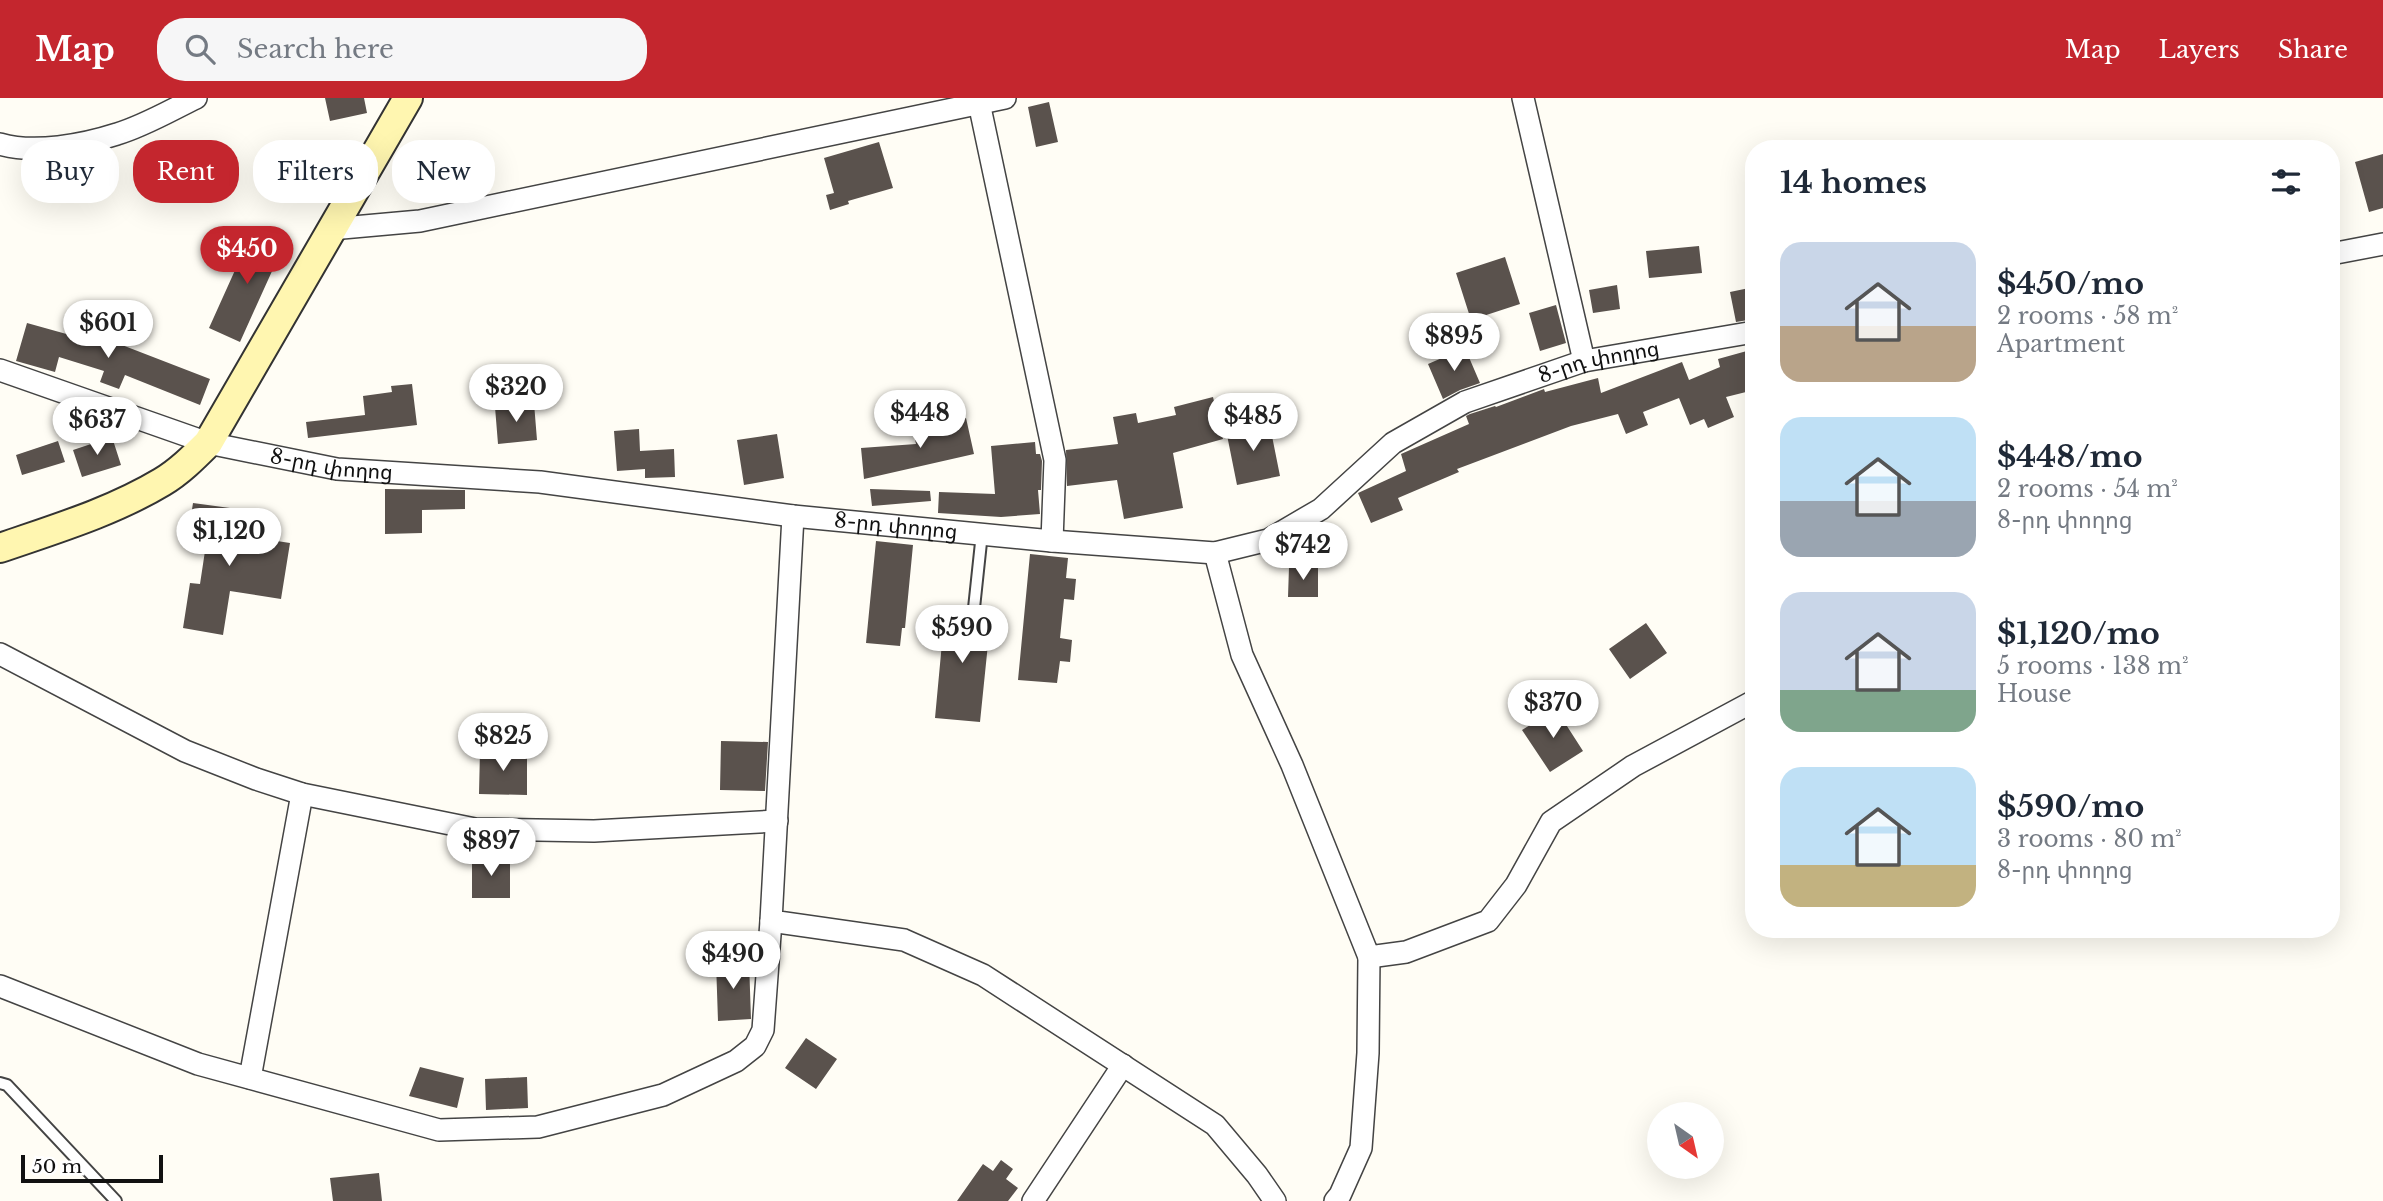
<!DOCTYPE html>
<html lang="en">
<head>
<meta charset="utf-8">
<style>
  body { margin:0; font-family:"Libre Baskerville","Noto Sans Armenian",serif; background:#f6f6f7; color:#1f2937; height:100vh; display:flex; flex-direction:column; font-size:26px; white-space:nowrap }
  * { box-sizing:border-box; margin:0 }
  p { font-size:23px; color:#747a83 }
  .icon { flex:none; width:38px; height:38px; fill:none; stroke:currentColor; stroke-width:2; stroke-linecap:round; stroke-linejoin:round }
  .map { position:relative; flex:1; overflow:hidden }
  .side { position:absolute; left:1745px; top:42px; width:595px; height:798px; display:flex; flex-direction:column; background:#fff; border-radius:28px; box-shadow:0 7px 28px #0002 }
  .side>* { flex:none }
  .hud { position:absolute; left:21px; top:42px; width:665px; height:63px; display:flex; gap:14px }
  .needle { width:46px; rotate:146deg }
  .buttons { position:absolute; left:1647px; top:1004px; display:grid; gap:14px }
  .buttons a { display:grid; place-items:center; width:77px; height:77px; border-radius:50%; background:#fff; box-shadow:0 7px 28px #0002; font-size:35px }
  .scale { position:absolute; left:21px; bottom:18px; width:142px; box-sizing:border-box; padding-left:7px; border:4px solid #111; border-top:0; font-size:19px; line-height:24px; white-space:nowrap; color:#111; -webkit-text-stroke:5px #fff; paint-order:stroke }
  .price { position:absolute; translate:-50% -60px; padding:0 16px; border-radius:24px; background:#fff; color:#222; font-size:23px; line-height:46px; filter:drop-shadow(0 2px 4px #0008) }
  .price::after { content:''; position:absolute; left:50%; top:42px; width:21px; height:16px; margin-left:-10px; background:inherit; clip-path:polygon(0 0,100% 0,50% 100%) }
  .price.active { background:#c4262e; color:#fff }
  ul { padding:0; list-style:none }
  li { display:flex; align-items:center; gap:21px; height:175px; padding:0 35px }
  li span { display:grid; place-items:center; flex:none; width:196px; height:140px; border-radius:21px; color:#555 }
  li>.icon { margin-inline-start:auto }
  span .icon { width:84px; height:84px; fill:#fffc; stroke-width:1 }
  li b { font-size:30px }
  h2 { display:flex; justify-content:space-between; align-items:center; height:84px; padding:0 35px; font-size:30px }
  .chip { padding:0 24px; border-radius:28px; background:#fff; box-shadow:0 7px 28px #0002; font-size:24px; line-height:63px }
  .chip.active { background:#c4262e; color:#fff }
  header { display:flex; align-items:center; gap:42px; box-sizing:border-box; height:98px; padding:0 35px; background:#c4262e; color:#fff }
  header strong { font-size:33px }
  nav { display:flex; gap:38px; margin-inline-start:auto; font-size:24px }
  .search { width:490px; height:63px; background:#f6f6f7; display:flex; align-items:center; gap:18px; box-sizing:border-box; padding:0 24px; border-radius:28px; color:#747a83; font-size:26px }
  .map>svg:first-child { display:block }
</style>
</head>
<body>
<header>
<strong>Map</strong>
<div class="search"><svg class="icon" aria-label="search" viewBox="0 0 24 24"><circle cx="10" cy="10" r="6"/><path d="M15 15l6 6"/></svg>Search here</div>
<nav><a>Map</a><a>Layers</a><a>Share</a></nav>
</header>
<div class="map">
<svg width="2383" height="1103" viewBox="0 0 2383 1103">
  <rect width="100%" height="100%" fill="#fffdf5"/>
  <!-- building -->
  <path fill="#5a524d" d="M325,0H364L367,15L330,23Z
    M1049,4L1058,44L1036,49L1028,9Z
    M879,44L893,90L848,103L849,106L830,112L826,97L834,95L824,60Z
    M2383,56V110L2369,114L2355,64Z
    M250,139L287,140L240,244L209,230Z
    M1699,148L1702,175L1649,180L1646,153Z
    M1505,159L1520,206L1471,222L1456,175Z
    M1617,187L1620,211L1593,215L1589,192Z
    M1754,189V221L1736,224L1730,194Z
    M1556,207L1566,245L1540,253L1529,215Z
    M27,225L70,237L74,225L111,236L109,242L210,281L200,307L125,277L119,291L100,284L104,273L59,259L55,274L16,263Z
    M1465,250L1480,285L1460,292L1443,301L1428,266Z
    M1754,251V292L1726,299L1734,319L1708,330L1704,321L1690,327L1679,300L1643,314L1648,327L1626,336L1618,316L1571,328L1457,371L1459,374L1398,400L1403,412L1371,425L1358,395L1406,373L1401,356L1469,326L1466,318L1470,316L1495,308L1496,309L1544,291L1545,294L1598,280L1601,295L1682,264L1689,282L1720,269L1718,261Z
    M412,286L417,327L308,340L306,324L365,317L363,298L392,294L391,288Z
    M1213,299L1223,341L1173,355L1183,410L1124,421L1117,382L1067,388L1066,352L1118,346L1113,319L1136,315L1138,325L1176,317L1174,309Z
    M534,305L537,342L498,346L495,309Z
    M966,320L974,356L864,381L861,350L916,346L913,332Z
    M1269,323L1280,378L1237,387L1226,332Z
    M639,331L640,353L674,351L675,379L645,380V371L617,373L614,333Z
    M777,336L784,380L744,387L737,342Z
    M112,339L121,367L82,379L73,352Z
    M58,343L65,364L22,377L16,357Z
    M1035,344L1036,356H1040L1042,363L1041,392H1038L1040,416L1001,419L938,415L939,394L995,396L991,348Z
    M385,391L465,392V411L422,412V435L385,436Z
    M870,391L930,393L931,403L872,408Z
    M193,405L230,410L226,435L290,445L281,501L230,493L223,537L183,530L190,485L200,486L205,453L186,450Z
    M876,443L913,447L905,530H902L900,548L866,545Z
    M1030,456L1068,460L1066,480L1076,481L1074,502L1064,501L1060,540L1072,542L1070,564L1060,563L1057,585L1018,582Z
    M1289,469H1318V499H1288Z
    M937,513L968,515L974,518H995L994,537L989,536L980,624L935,620L943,534L935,533Z
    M1646,525L1667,555L1630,581L1609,551Z
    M1556,611L1583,653L1550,674L1522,632Z
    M721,643L768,644L765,693L720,692Z
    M480,653H527V697L479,696Z
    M472,758H499V763H510V800H472Z
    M749,863L751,921L718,923L716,864Z
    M806,940L837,961L816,991L785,970Z
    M420,969L464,980L457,1010L409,998Z
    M527,979L528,1010L486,1012L485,981Z
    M1001,1062L1013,1071L1006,1081L1018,1090L1008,1103H957L983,1066L993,1073Z
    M379,1075L382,1103H333L330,1080Z"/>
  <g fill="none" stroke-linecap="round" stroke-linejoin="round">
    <defs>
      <path id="service" d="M974,510L982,435
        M0,985L7,987L116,1103"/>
      <g id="minor">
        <path d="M978,0L1055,362L1052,443"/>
        <path d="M1523,0L1584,263"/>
        <path d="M0,46C34,56 83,47 117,36C144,28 171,12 196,0"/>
        <path d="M331,131L420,123L1005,0"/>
        <path d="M2331,156L2383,146"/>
        <path id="s1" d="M0,272L208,345L337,371L540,384L793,418L1052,443L1215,455L1268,442L1321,411L1393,345L1465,304L1584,263L1754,234"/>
        <path d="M793,418L771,823L904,842L983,877L1215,1027L1257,1077L1275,1103"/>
        <path d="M1215,455L1242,557L1292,667L1369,859L1406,854L1488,823L1516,787L1551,724L1633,668L1754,603"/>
        <path d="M0,556L185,653L256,681L302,696L475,731L594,733L777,723"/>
        <path d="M0,888L198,966L439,1032L538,1029L663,997L736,963L755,948L763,932L771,823"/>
        <path d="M250,980L302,696"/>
        <path d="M1033,1103L1123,967"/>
        <path d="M1335,1103L1340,1097L1361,1050L1368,955L1369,859"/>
      </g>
      <path id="secondary" d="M0,450C55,431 112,414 162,384C179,374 194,359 208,345L408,0"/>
    </defs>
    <!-- service casing -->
    <use href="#service" stroke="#444" stroke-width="14"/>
    <!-- minor casing -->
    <use href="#minor" stroke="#444" stroke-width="24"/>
    <!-- secondary casing -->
    <use href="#secondary" stroke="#333" stroke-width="32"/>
    <!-- service -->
    <use href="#service" stroke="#fff" stroke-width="10"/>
    <!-- minor -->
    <use href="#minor" stroke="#fff" stroke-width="21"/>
    <!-- secondary -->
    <use href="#secondary" stroke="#fff6b0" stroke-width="28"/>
  </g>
  <g text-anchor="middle" stroke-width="7" stroke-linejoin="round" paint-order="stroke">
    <!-- street labels -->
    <g font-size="21" fill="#111" stroke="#fff">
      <text dy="7" stroke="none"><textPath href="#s1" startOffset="1671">8-րդ փողոց</textPath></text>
      <text dy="7" stroke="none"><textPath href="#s1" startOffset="346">8-րդ փողոց</textPath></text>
      <text dy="7" stroke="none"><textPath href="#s1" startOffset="914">8-րդ փողոց</textPath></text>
    </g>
  </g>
</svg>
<div class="buttons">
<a><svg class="needle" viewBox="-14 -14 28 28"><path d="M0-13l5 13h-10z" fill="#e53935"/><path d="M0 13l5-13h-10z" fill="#747a83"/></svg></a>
</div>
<div class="scale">50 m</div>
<b class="price active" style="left:247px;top:188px">$450</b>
<b class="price" style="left:108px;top:262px">$601</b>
<b class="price" style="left:1454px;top:275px">$895</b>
<b class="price" style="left:516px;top:326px">$320</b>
<b class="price" style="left:920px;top:352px">$448</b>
<b class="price" style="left:1253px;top:355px">$485</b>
<b class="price" style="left:97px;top:359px">$637</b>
<b class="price" style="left:229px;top:470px">$1,120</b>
<b class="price" style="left:1303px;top:484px">$742</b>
<b class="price" style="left:962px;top:567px">$590</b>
<b class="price" style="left:1553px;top:642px">$370</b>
<b class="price" style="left:503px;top:675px">$825</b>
<b class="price" style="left:491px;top:780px">$897</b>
<b class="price" style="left:733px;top:893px">$490</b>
<div class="hud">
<a class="chip">Buy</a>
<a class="chip active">Rent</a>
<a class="chip">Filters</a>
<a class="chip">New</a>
</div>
<section class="side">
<h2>14 homes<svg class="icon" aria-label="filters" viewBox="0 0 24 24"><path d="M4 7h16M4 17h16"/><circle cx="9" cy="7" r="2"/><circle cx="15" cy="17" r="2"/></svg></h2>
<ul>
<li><span style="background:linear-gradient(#c9d6e8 60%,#b9a48a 0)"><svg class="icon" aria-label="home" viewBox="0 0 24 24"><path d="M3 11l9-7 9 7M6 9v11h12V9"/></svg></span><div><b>$450/mo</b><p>2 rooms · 58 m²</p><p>Apartment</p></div></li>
<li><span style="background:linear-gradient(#bfe0f5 60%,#9aa5b1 0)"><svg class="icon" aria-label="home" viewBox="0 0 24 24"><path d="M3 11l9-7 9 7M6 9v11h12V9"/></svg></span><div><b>$448/mo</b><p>2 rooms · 54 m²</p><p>8-րդ փողոց</p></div></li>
<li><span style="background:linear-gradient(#c9d6e8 70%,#7fa58c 0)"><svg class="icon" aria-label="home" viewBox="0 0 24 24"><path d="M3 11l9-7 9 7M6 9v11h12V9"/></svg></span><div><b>$1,120/mo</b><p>5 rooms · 138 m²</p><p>House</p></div></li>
<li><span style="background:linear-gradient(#bfe0f5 70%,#c2b280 0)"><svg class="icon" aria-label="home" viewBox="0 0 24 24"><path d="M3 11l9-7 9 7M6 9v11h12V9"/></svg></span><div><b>$590/mo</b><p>3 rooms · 80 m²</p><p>8-րդ փողոց</p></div></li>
</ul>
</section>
</div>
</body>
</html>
